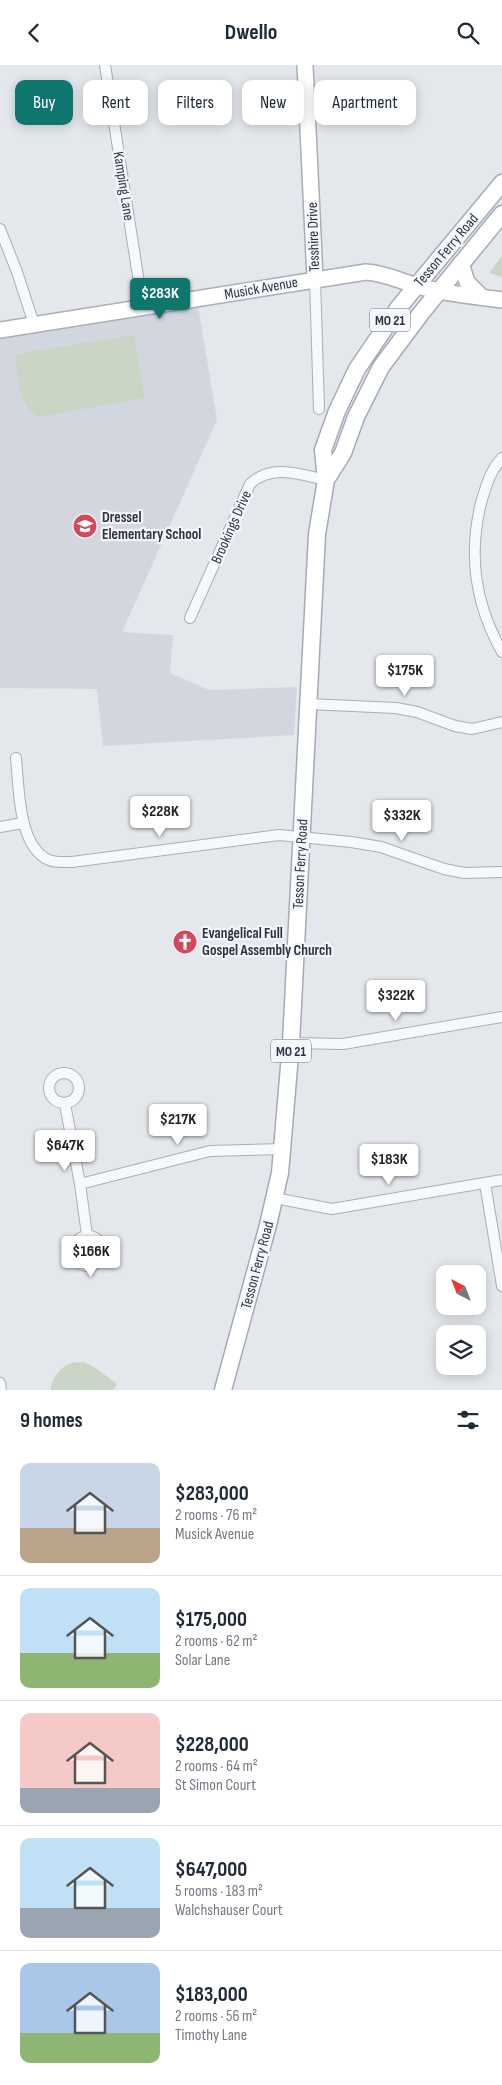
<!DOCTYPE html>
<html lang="en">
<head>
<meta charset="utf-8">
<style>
  body { margin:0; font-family:"Sofia Sans Condensed",sans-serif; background:#f2f2f3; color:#1f2937; height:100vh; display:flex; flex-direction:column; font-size:19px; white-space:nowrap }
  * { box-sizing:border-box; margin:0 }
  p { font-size:16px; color:#747a83 }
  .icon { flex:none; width:28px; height:28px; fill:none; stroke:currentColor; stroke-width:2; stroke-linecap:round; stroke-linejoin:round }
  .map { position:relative; height:1325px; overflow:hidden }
  .sheet { display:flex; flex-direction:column; background:#fff; flex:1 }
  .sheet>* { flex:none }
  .banner { position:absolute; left:15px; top:15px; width:472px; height:45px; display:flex; gap:10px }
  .needle { width:32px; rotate:318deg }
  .tools { position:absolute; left:436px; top:1200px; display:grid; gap:10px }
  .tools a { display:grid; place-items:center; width:50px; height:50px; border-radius:10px; background:#fff; box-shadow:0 2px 12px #0003; font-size:25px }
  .price { position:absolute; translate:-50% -42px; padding:0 11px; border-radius:5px; background:#fff; color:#222; font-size:16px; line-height:32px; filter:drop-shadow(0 1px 2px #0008) }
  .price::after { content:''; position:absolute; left:50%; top:30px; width:15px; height:11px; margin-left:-8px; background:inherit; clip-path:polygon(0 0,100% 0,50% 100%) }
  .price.active { background:#0f766e; color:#fff }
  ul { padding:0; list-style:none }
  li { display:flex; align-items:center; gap:15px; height:125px; padding:0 20px }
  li+li { border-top:1px solid #e0e1e3 }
  li span { display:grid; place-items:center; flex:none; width:140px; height:100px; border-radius:10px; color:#555 }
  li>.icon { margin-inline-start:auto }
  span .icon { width:60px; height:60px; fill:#fffc; stroke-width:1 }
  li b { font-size:21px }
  h2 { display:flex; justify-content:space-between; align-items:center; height:60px; padding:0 20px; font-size:21px }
  .pill { padding:0 18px; border-radius:10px; background:#fff; box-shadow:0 2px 12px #0003; font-size:18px; line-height:45px }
  .pill.active { background:#0f766e; color:#fff }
  header { display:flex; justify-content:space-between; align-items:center; height:65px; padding:0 20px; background:#fff; font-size:22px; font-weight:700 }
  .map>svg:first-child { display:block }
</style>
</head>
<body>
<header><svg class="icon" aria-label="back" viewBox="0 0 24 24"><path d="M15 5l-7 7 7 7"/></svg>Dwello<svg class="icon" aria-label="search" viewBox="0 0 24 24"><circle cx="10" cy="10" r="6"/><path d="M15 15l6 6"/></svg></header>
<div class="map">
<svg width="502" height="1325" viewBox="0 0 502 1325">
  <rect width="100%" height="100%" fill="#e4e7ec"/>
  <!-- built -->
  <path fill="#d2d6de" d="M198,241L217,355L122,567L173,570L170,608L209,625L297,622L294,670L103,681L97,624L0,623V273Z"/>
  <!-- green -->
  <path fill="#c9d6c5" d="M502,191V212L489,208Z
    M134,270L145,333L39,352C17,340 17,311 16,289Z
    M84,1297L97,1304L117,1319L113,1325H51C50,1315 62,1300 72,1298C75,1297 80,1297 84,1297Z"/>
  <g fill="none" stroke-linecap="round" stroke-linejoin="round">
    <defs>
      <path id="street" d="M105,0L143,243
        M0,164L17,207L34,259
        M315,214L319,344
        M502,393C490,406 486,421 481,438C468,491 475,539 502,587
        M190,553L250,419C272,398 301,410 326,415
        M308,639L396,643L417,647L455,661L472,664L502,657
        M16,693C19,722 18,782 49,795C56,798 65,797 72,797L279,770L351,777L381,782L444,804L464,808L502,807
        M0,762L23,758
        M291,978L343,979L502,952
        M49 1023a15 15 0 1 1 30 0a15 15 0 1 1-30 0Z
        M65,1039L80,1119L87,1170
        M485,1118L502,1221
        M80,1119L210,1086L282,1084
        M275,1133L332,1144L502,1115
        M73 1186a15 15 0 1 1 30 0a15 15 0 1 1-30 0Z
        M0,1318L1,1325"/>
      <path id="secondary" d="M305,0L315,214
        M461,198L467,217L482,232
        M0,265L366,207C385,208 399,216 418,221C445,229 474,231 502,235"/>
      <path id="primary" d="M326,415L323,385L337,346L357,304L399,242L502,118
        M223,1325L268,1160L280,1108L291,978L317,469L326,415L343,388L356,352L381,302L422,247L502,149"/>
    </defs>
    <!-- street casing -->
    <use href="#street" stroke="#a9aeb7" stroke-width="12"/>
    <!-- secondary casing -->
    <use href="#secondary" stroke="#a9aeb7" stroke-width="18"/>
    <!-- primary casing -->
    <use href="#primary" stroke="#a3abb8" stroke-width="19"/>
    <!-- street -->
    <use href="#street" stroke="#f7f8fa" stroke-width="10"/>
    <!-- secondary -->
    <use href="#secondary" stroke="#fff" stroke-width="15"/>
    <!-- primary -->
    <use href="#primary" stroke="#fff" stroke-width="16"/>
  </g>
  <!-- icons -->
  <defs>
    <symbol id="school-disc" viewBox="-11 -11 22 22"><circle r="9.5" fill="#d1495b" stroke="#f4f6f9"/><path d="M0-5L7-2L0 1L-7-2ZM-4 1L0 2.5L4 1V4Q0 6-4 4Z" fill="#fff"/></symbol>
    <symbol id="church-disc" viewBox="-11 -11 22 22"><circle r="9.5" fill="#d1495b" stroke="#f4f6f9"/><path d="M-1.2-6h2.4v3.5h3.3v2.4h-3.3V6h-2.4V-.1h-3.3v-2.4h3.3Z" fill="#fff"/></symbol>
  </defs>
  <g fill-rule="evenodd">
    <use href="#school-disc" x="71" y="447" width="28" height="28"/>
    <use href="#church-disc" x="171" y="863" width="28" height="28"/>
  </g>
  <g text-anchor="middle" stroke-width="4.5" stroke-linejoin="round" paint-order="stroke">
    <!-- shield labels -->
    <g fill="#f4f6f9" stroke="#676e7b" stroke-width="1">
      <rect x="370" y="243.5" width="40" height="23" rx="4"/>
      <rect x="271" y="974.5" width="40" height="23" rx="4"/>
    </g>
    <g font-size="14" font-weight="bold" fill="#2b3445">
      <text x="390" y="260">MO 21</text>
      <text x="291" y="991">MO 21</text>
    </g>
    <!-- street labels -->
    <g font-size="15" fill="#2b3445" stroke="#f4f6f9">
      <text transform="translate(124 121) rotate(81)" y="5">Kamping Lane</text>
      <text transform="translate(313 172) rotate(-92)" y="5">Tesshire Drive</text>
      <text transform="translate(446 185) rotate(-50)" y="5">Tesson Ferry Road</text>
      <text transform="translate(261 223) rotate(-10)" y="5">Musick Avenue</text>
      <text transform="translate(231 462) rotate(-66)" y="5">Brookings Drive</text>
      <text transform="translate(300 799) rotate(-87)" y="5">Tesson Ferry Road</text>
      <text transform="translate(257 1200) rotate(-75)" y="5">Tesson Ferry Road</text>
    </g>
    <!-- poi labels -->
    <g font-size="15" font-weight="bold" fill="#2b3445" stroke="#f4f6f9" text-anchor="start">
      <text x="102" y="457">Dressel<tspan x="102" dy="17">Elementary School</tspan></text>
      <text x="202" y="873">Evangelical Full<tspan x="202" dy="17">Gospel Assembly Church</tspan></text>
    </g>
  </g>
</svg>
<div class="tools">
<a><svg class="needle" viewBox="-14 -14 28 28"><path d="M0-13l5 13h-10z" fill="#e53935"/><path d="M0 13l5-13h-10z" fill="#747a83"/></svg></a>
<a><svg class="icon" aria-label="layers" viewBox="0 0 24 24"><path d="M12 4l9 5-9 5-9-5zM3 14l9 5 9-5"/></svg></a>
</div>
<b class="price active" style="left:160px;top:255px">$283K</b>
<b class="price" style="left:405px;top:632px">$175K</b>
<b class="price" style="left:160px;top:773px">$228K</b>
<b class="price" style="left:402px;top:777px">$332K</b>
<b class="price" style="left:396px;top:957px">$322K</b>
<b class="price" style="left:178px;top:1081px">$217K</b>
<b class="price" style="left:65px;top:1107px">$647K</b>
<b class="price" style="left:389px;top:1121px">$183K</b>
<b class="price" style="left:91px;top:1213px">$166K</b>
<div class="banner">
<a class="pill active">Buy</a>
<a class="pill">Rent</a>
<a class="pill">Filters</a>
<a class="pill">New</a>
<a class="pill">Apartment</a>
</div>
</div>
<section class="sheet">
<h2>9 homes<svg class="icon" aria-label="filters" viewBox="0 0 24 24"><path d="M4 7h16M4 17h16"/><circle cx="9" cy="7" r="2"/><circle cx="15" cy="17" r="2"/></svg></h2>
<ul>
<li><span style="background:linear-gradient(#c9d6e8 65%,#b9a48a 0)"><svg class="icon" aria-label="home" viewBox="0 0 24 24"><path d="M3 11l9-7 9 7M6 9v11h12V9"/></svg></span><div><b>$283,000</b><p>2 rooms · 76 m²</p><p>Musick Avenue</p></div></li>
<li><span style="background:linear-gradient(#bfe0f5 65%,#8fb573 0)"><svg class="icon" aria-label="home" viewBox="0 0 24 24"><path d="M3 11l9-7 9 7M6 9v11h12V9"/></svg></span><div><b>$175,000</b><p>2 rooms · 62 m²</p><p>Solar Lane</p></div></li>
<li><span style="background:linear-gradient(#f6c9c9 75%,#9aa5b1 0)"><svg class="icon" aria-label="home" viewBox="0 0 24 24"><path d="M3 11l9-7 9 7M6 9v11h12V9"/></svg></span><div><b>$228,000</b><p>2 rooms · 64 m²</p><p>St Simon Court</p></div></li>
<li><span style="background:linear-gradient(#bfe0f5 70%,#9aa5b1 0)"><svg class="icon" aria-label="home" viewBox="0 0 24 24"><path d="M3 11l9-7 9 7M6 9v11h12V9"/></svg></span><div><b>$647,000</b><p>5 rooms · 183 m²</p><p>Walchshauser Court</p></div></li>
<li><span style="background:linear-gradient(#a9c7e8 70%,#8fb573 0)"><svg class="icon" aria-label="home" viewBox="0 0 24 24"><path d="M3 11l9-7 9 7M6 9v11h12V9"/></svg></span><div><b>$183,000</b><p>2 rooms · 56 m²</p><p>Timothy Lane</p></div></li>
</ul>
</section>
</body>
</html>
